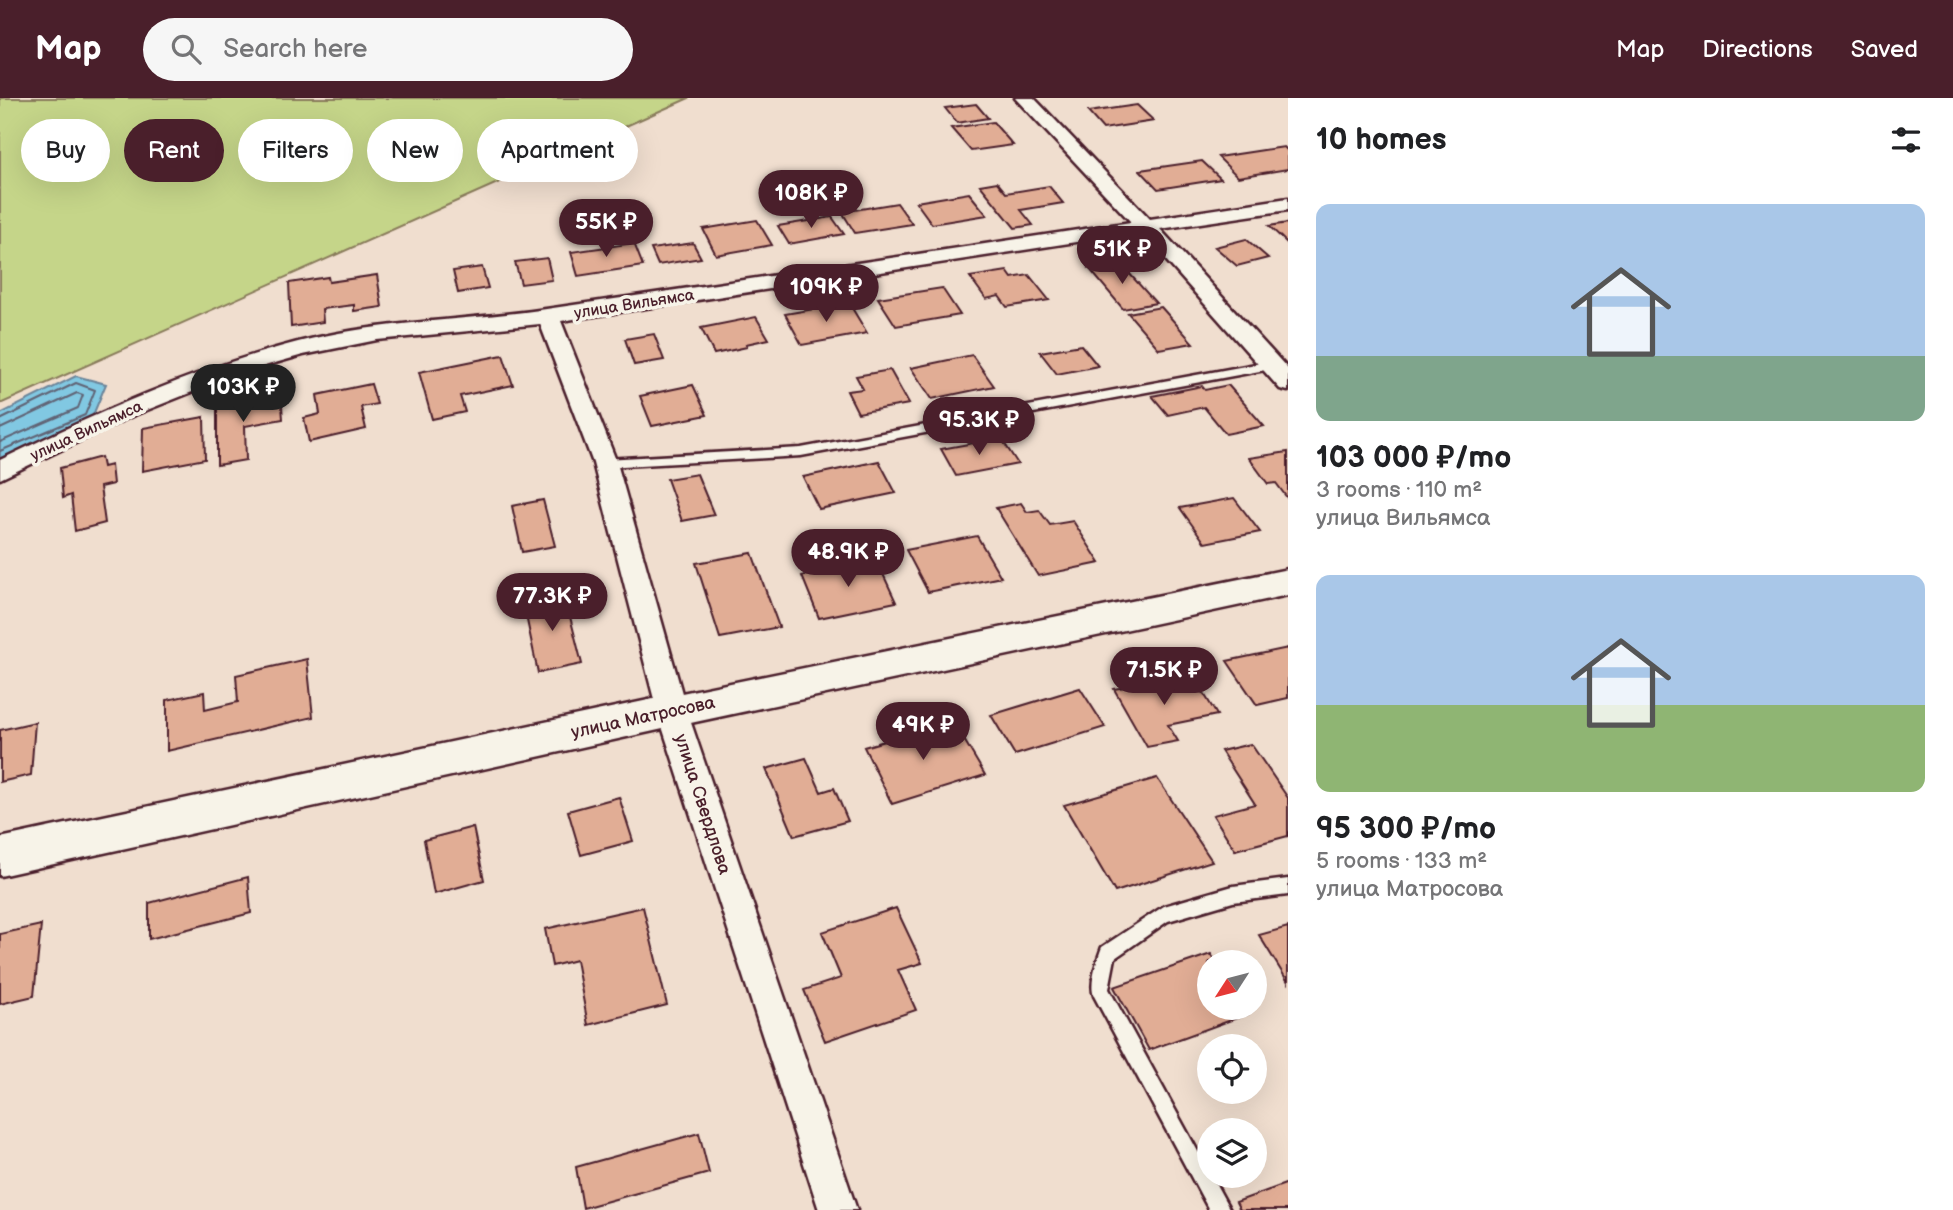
<!DOCTYPE html>
<html lang="en">
<head>
<meta charset="utf-8">
<style>
  body { margin:0; font-family:"Balsamiq Sans",sans-serif; background:#f6f6f6; color:#202124; height:100vh; display:flex; flex-direction:column; font-size:26px; white-space:nowrap }
  * { box-sizing:border-box; margin:0 }
  p { font-size:23px; color:#757577 }
  .icon { flex:none; width:38px; height:38px; fill:none; stroke:currentColor; stroke-width:2; stroke-linecap:round; stroke-linejoin:round }
  .map { position:relative; flex:1; overflow:hidden }
  .details { display:flex; flex-direction:column; background:#fff; width:665px }
  .details>* { flex:none }
  .hud { position:absolute; left:21px; top:21px; width:665px; height:63px; display:flex; gap:14px }
  .needle { width:46px; rotate:234deg }
  .controls { position:absolute; left:1197px; top:852px; display:grid; gap:14px }
  .controls a { display:grid; place-items:center; width:70px; height:70px; border-radius:50%; background:#fff; box-shadow:0 7px 28px #0002; font-size:35px }
  .price { position:absolute; translate:-50% -60px; padding:0 16px; border-radius:24px; background:#4a1f2b; color:#fff; font-size:23px; line-height:46px; filter:drop-shadow(0 2px 4px #0008) }
  .price::after { content:''; position:absolute; left:50%; top:42px; width:21px; height:16px; margin-left:-10px; background:inherit; clip-path:polygon(0 0,100% 0,50% 100%) }
  .price.current { background:#222; color:#fff }
  ul { padding:0; list-style:none }
  li { display:grid; align-content:center; gap:14px; height:371px; padding:0 28px }
  li span { display:grid; place-items:center; height:217px; border-radius:14px; color:#555 }
  li>.icon { margin-inline-start:auto }
  span .icon { width:126px; height:126px; fill:#fffc; stroke-width:1 }
  li b { font-size:30px }
  h2 { display:flex; justify-content:space-between; align-items:center; height:84px; padding:0 28px; font-size:30px }
  .pill { padding:0 24px; border-radius:32px; background:#fff; box-shadow:0 7px 28px #0002; font-size:24px; line-height:63px }
  .pill.current { background:#4a1f2b; color:#fff }
  header { display:flex; align-items:center; gap:42px; box-sizing:border-box; height:98px; padding:0 35px; background:#4a1f2b; color:#fff }
  header strong { font-size:33px }
  nav { display:flex; gap:38px; margin-inline-start:auto; font-size:24px }
  .search { width:490px; height:63px; background:#f6f6f6; display:flex; align-items:center; gap:18px; box-sizing:border-box; padding:0 24px; border-radius:38px; color:#757577; font-size:26px }
  main { display:flex; flex:1; min-height:0 }
  .map>svg:first-child { display:block }
</style>
</head>
<body>
<header>
<strong>Map</strong>
<div class="search"><svg class="icon" aria-label="search" viewBox="0 0 24 24"><circle cx="10" cy="10" r="6"/><path d="M15 15l6 6"/></svg>Search here</div>
<nav><a>Map</a><a>Directions</a><a>Saved</a></nav>
</header>
<main>
<div class="map">
<svg width="1288" height="1112" viewBox="0 0 1288 1112">
  <rect width="100%" height="100%" fill="#f0decf"/>
  <filter id="ink" filterUnits="userSpaceOnUse"><feTurbulence type="fractalNoise" baseFrequency=".0143" numOctaves="2"/><feDisplacementMap in="SourceGraphic" scale="14" xChannelSelector="R" yChannelSelector="G"/><feConvolveMatrix kernelMatrix="1 2 1 2 8 2 1 2 1" color-interpolation-filters="sRGB"/></filter>
  <g filter="url(#ink)">
    <!-- green -->
    <path fill="#c5d589" stroke="#887a5a" stroke-width="2" d="M0,0H689L0,306Z"/>
    <!-- water -->
    <path fill="#81c8e2" stroke="#6b8499" stroke-width="2" d="M76,278L106,286L91,322L0,361V316Z"/>
    <g fill="none" stroke-linecap="round" stroke-linejoin="round">
      <!-- shore -->
      <path stroke="#606374" stroke-width="2" d="M0,322L76,285L95,292L85,317L0,353
        M0,331L77,295L83,297L78,310L0,344"/>
    </g>
    <!-- building -->
    <path fill="#e1ad95" stroke="#4a1f2b" stroke-width="2" d="M976,6L988,20L957,25L945,10Z
      M1137,7L1154,23L1103,31L1088,14Z
      M993,24L1013,47L971,53L951,30Z
      M1284,49L1288,53V71L1238,79L1218,59Z
      M1202,63L1221,81L1158,91L1140,72Z
      M997,84L1006,95L1049,88L1063,105L1021,112L1033,127L1015,130L980,87Z
      M969,95L987,117L932,126L916,104Z
      M897,105L912,126L855,135L842,114Z
      M832,119L844,136L789,146L778,128Z
      M757,122L772,147L716,157L703,131Z
      M1288,125V146L1269,128Z
      M1246,141L1268,160L1237,168L1215,149Z
      M634,145L643,168L578,178L571,154Z
      M693,145L701,160L658,167L651,151Z
      M547,160L552,182L521,186L515,164Z
      M1119,164L1156,205L1123,211L1088,169Z
      M482,169L488,190L458,195L453,173Z
      M1007,173L1012,180L1029,177L1049,202L1007,209L999,198L986,201L970,179Z
      M377,177L382,209L354,213V207L322,211L323,224L291,229L289,185L328,179L329,184Z
      M942,190L960,217L896,228L878,200Z
      M849,205L867,235L802,247L785,216Z
      M1161,209L1193,245L1159,251L1128,215Z
      M756,219L769,241L746,246L747,249L714,256L701,230Z
      M654,236L664,262L634,267L625,241Z
      M1081,247L1098,268L1057,276L1040,254Z
      M503,257L513,287L460,298L465,314L432,321L419,274Z
      M972,257L994,288L932,301L911,270Z
      M890,272L909,306L858,315L847,293L863,291L856,278Z
      M371,286L377,306L361,309L366,331L309,344L304,320L320,316L317,297Z
      M693,287L707,317L652,328L640,298Z
      M1228,287L1264,328L1226,336L1204,309L1168,317L1152,298L1202,288L1205,292Z
      M281,295L283,321L245,328L246,362L217,367V305Z
      M204,319L205,361L142,373L143,330Z
      M1001,340L1018,366L956,378L941,351Z
      M1288,354V401L1276,385L1268,386L1249,360Z
      M101,359L103,369L111,367L113,386L100,389L105,425L75,433L71,397L63,400L60,370Z
      M879,363L896,395L819,411L803,379Z
      M697,376L714,417L682,423L667,381Z
      M1234,400L1260,434L1205,445L1180,410Z
      M543,402L555,448L522,454L512,408Z
      M1021,405L1027,414L1039,412L1050,427L1073,423L1100,465L1038,478L996,410Z
      M977,438L1001,479L928,494L906,452Z
      M752,455L779,529L720,540L696,465Z
      M877,463L896,504L819,520L802,478Z
      M564,495L582,566L538,575L523,503Z
      M1288,550V600L1257,607L1227,563Z
      M307,561L313,619L167,653V602L204,594L205,612L238,604L236,577Z
      M1192,576L1217,617L1168,627L1178,643L1147,649L1114,591Z
      M1080,590L1105,629L1015,657L991,617Z
      M953,623L985,677L892,706L864,649Z
      M35,624L31,677L0,684V632Z
      M1251,646L1288,700V738L1235,752L1213,717L1255,706L1221,653Z
      M806,660L821,694L834,690L848,723L794,738L766,671Z
      M1157,680L1212,763L1115,794L1064,707Z
      M619,699L633,743L581,757L568,713Z
      M473,729L484,782L434,796L424,742Z
      M248,779L251,815L149,841V805Z
      M643,809L667,907L588,927L576,862L552,868L545,831Z
      M896,810L922,865L898,872L916,912L825,943L804,892L841,880L822,834Z
      M41,827L34,898L0,906V836Z
      M1288,829V884L1259,837Z
      M1211,856L1216,864H1209V910H1245L1248,916L1149,952L1114,889Z
      M699,1035L709,1075L583,1110L576,1069Z
      M1288,1085V1112H1240L1236,1104Z"/>
    <g fill="none" stroke-linecap="round" stroke-linejoin="round">
      <defs>
        <path id="service" d="M1272,263L1276,264V270L801,358L605,369L599,365L605,361L801,350Z
          M1288,781V797L1233,804L1168,823L1115,860L1109,891L1230,1112H1209L1094,898C1089,886 1097,862 1102,849L1164,808L1233,788Z"/>
        <path id="minor" d="M1015,0H1034L1150,121L1288,100V112L1160,131L1288,271V293L1280,291L1141,134L561,223L617,365L687,613L857,1112H819L657,613L593,365L540,226L377,242L303,257L240,275L132,318L0,381V362C97,315 194,271 298,244C382,222 468,223 553,210C746,182 938,153 1131,124Z"/>
        <path id="tertiary" d="M1288,471V497L672,629L0,778V740L672,597Z"/>
      </defs>
      <!-- service casing -->
      <use href="#service" stroke="#4a1f2b" stroke-width="5"/>
      <!-- minor casing -->
      <use href="#minor" stroke="#4a1f2b" stroke-width="5"/>
      <!-- tertiary casing -->
      <use href="#tertiary" stroke="#4a1f2b" stroke-width="5"/>
      <!-- service -->
      <use href="#service" fill="#f7f3e8" fill-rule="evenodd"/>
      <!-- minor -->
      <use href="#minor" fill="#f7f3e8" fill-rule="evenodd"/>
      <!-- tertiary -->
      <use href="#tertiary" fill="#f7f3e8" fill-rule="evenodd"/>
    </g>
  </g>
  <g text-anchor="middle" stroke-width="7" stroke-linejoin="round" paint-order="stroke">
    <!-- far-street labels -->
    <g font-size="16" fill="#4a1f2b" stroke="#f7f3e8">
      <text transform="translate(634 205) rotate(-9)" y="6">улица Вильямса</text>
      <text transform="translate(86 332) rotate(-25)" y="6">улица Вильямса</text>
    </g>
    <!-- street labels -->
    <g font-size="18" fill="#4a1f2b" stroke="#f7f3e8">
      <text transform="translate(643 619) rotate(-12)" y="6">улица Матросова</text>
      <text transform="translate(703 706) rotate(72)" y="6">улица Свердлова</text>
    </g>
  </g>
</svg>
<div class="controls">
<a><svg class="needle" viewBox="-14 -14 28 28"><path d="M0-13l5 13h-10z" fill="#e53935"/><path d="M0 13l5-13h-10z" fill="#757577"/></svg></a>
<a><svg class="icon" aria-label="locate" viewBox="0 0 24 24"><circle cx="12" cy="12" r="6"/><path d="M12 2v4M12 18v4M2 12h4M18 12h4"/></svg></a>
<a><svg class="icon" aria-label="layers" viewBox="0 0 24 24"><path d="M12 4l9 5-9 5-9-5zM3 14l9 5 9-5"/></svg></a>
</div>
<b class="price" style="left:811px;top:132px">108K ₽</b>
<b class="price" style="left:606px;top:161px">55K ₽</b>
<b class="price" style="left:1122px;top:188px">51K ₽</b>
<b class="price" style="left:826px;top:226px">109K ₽</b>
<b class="price current" style="left:243px;top:326px">103K ₽</b>
<b class="price" style="left:979px;top:359px">95.3K ₽</b>
<b class="price" style="left:848px;top:491px">48.9K ₽</b>
<b class="price" style="left:552px;top:535px">77.3K ₽</b>
<b class="price" style="left:1164px;top:609px">71.5K ₽</b>
<b class="price" style="left:923px;top:664px">49K ₽</b>
<div class="hud">
<a class="pill">Buy</a>
<a class="pill current">Rent</a>
<a class="pill">Filters</a>
<a class="pill">New</a>
<a class="pill">Apartment</a>
</div>
</div>
<section class="details">
<h2>10 homes<svg class="icon" aria-label="filters" viewBox="0 0 24 24"><path d="M4 7h16M4 17h16"/><circle cx="9" cy="7" r="2"/><circle cx="15" cy="17" r="2"/></svg></h2>
<ul>
<li><span style="background:linear-gradient(#a9c7e8 70%,#7fa58c 0)"><svg class="icon" aria-label="home" viewBox="0 0 24 24"><path d="M3 11l9-7 9 7M6 9v11h12V9"/></svg></span><div><b>103 000 ₽/mo</b><p>3 rooms · 110 m²</p><p>улица Вильямса</p></div></li>
<li><span style="background:linear-gradient(#a9c7e8 60%,#8fb573 0)"><svg class="icon" aria-label="home" viewBox="0 0 24 24"><path d="M3 11l9-7 9 7M6 9v11h12V9"/></svg></span><div><b>95 300 ₽/mo</b><p>5 rooms · 133 m²</p><p>улица Матросова</p></div></li>
</ul>
</section>
</main>
</body>
</html>
